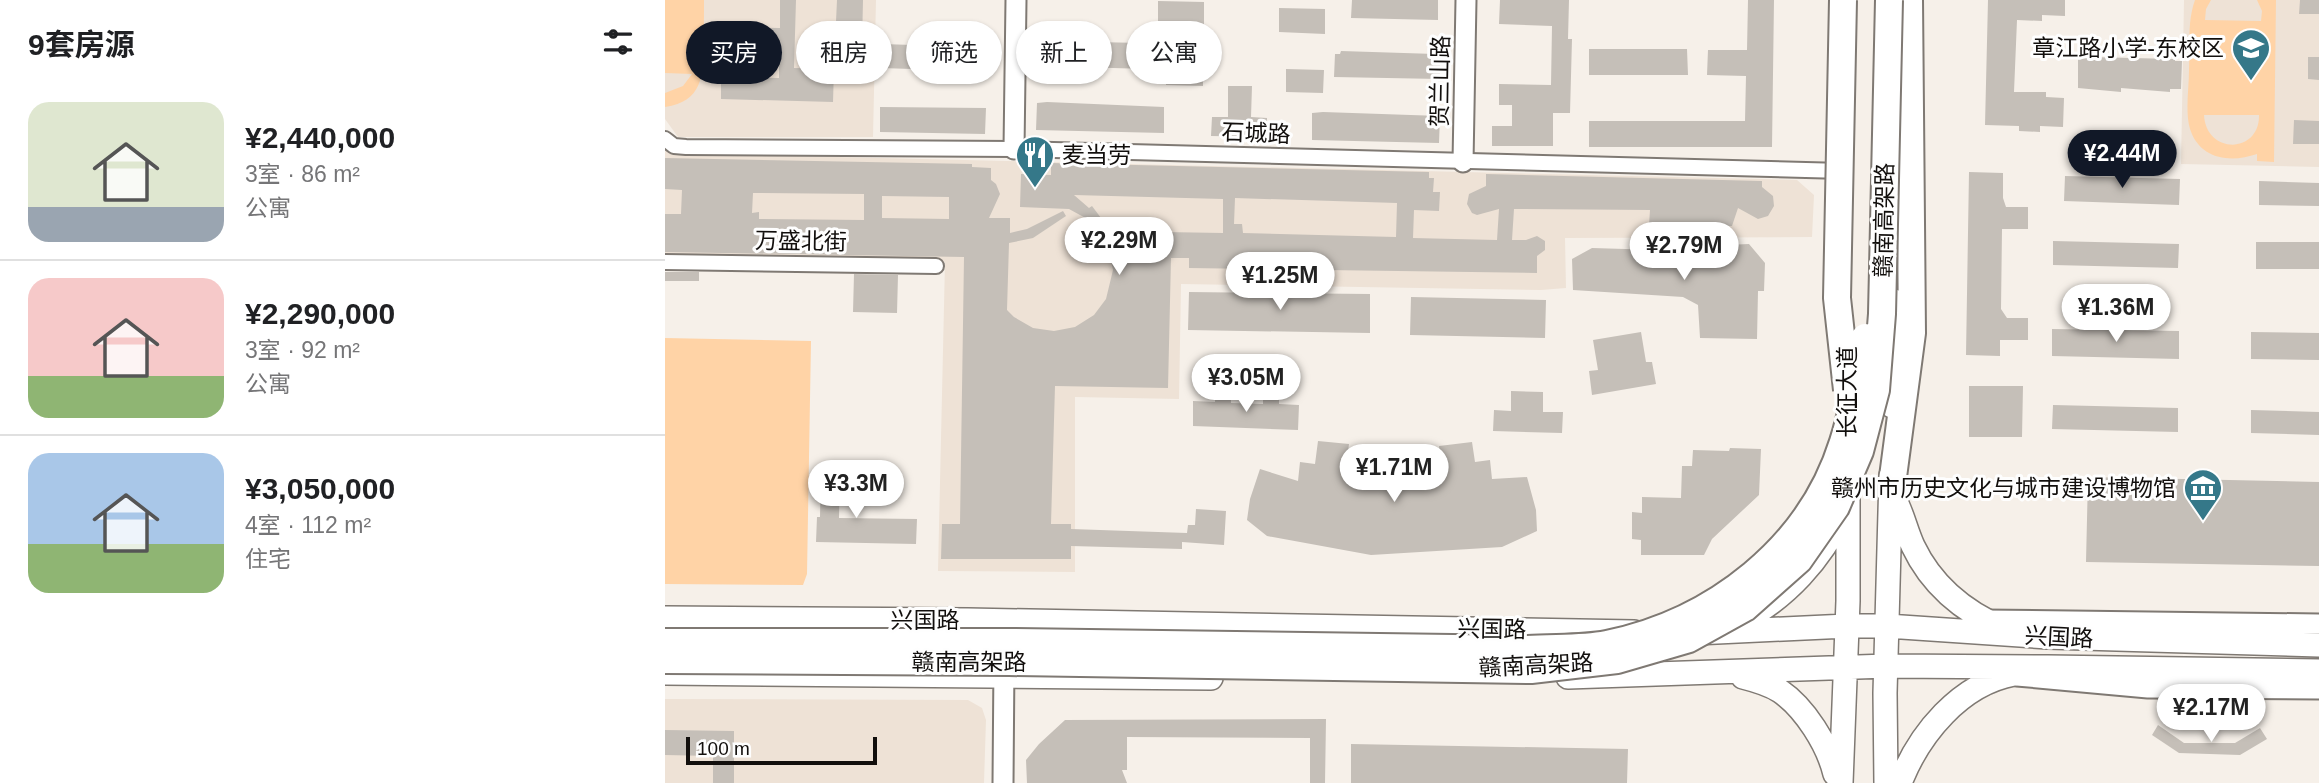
<!DOCTYPE html>
<html lang="zh">
<head>
<meta charset="utf-8">
<style>
  body { margin:0; font-family:Helvetica,"Noto Sans SC",sans-serif; background:#f2f2f2; color:#202124; height:100vh; display:flex; flex-direction:column; font-size:26px; white-space:nowrap }
  * { box-sizing:border-box; margin:0 }
  p { font-size:23px; color:#757577 }
  .icon { flex:none; width:38px; height:38px; fill:none; stroke:currentColor; stroke-width:2; stroke-linecap:round; stroke-linejoin:round }
  .map { position:relative; flex:1; overflow:hidden }
  .side { display:flex; flex-direction:column; background:#fff; width:665px }
  .side>* { flex:none }
  .top-card { position:absolute; left:21px; top:21px; width:665px; height:63px; display:flex; gap:14px }
  .scale { position:absolute; left:21px; bottom:18px; width:191px; box-sizing:border-box; padding-left:7px; border:4px solid #120f0d; border-top:0; font-size:19px; line-height:24px; white-space:nowrap; color:#120f0d; -webkit-text-stroke:5px #fefefe; paint-order:stroke }
  .price { position:absolute; translate:-50% -60px; padding:0 16px; border-radius:24px; background:#fff; color:#222; font-size:23px; line-height:46px; filter:drop-shadow(0 2px 4px #0008) }
  .price::after { content:''; position:absolute; left:50%; top:42px; width:21px; height:16px; margin-left:-10px; background:inherit; clip-path:polygon(0 0,100% 0,50% 100%) }
  .price.selected { background:#111827; color:#fff }
  ul { padding:0; list-style:none }
  li { display:flex; align-items:center; gap:21px; height:175px; padding:0 28px }
  li+li { border-top:2px solid #e0e0e0 }
  li span { display:grid; place-items:center; flex:none; width:196px; height:140px; border-radius:21px; color:#555 }
  li>.icon { margin-inline-start:auto }
  span .icon { width:84px; height:84px; fill:#fffc; stroke-width:1 }
  li b { font-size:30px }
  h2 { display:flex; justify-content:space-between; align-items:center; height:84px; padding:0 28px; font-size:30px }
  .pill { padding:0 24px; border-radius:32px; background:#fff; box-shadow:0 2px 5px #0004; font-size:24px; line-height:63px }
  .pill.selected { background:#111827; color:#fff }
  main { display:flex; flex:1; min-height:0 }
  .map>svg:first-child { display:block }
</style>
</head>
<body>
<main>
<section class="side">
<h2>9套房源<svg class="icon" aria-label="filters" viewBox="0 0 24 24"><path d="M4 7h16M4 17h16"/><circle cx="9" cy="7" r="2"/><circle cx="15" cy="17" r="2"/></svg></h2>
<ul>
<li><span style="background:linear-gradient(#dfe7d0 75%,#9aa5b1 0)"><svg class="icon" aria-label="home" viewBox="0 0 24 24"><path d="M3 11l9-7 9 7M6 9v11h12V9"/></svg></span><div><b>¥2,440,000</b><p>3室 · 86 m²</p><p>公寓</p></div></li>
<li><span style="background:linear-gradient(#f6c9c9 70%,#8fb573 0)"><svg class="icon" aria-label="home" viewBox="0 0 24 24"><path d="M3 11l9-7 9 7M6 9v11h12V9"/></svg></span><div><b>¥2,290,000</b><p>3室 · 92 m²</p><p>公寓</p></div></li>
<li><span style="background:linear-gradient(#a9c7e8 65%,#8fb573 0)"><svg class="icon" aria-label="home" viewBox="0 0 24 24"><path d="M3 11l9-7 9 7M6 9v11h12V9"/></svg></span><div><b>¥3,050,000</b><p>4室 · 112 m²</p><p>住宅</p></div></li>
</ul>
</section>
<div class="map">
<svg width="1654" height="783" viewBox="0 0 1654 783">
  <rect width="100%" height="100%" fill="#f6f0e9"/>
  <!-- built -->
  <path fill="#eee2d6" d="M0,0H211L208,137H13L0,119Z
    M1519,0H1654V167L1516,164Z
    M0,148L7,153L1132,180L1149,195L1147,237L900,238L901,288L876,290L516,284L514,399L410,397V572L273,571L280,262L0,257Z
    M0,699L303,700L317,708L321,720L319,783H0Z"/>
  <!-- green -->
  <path fill="#ffd3a6" fill-rule="evenodd" d="M0,0H39C39,15 39,30 38,45C38,76 38,101 0,107V93L18,86L27,74L0,73Z
    M1530,0H1546L1541,9L1540,20L1596,21L1597,11L1592,0H1611L1609,162L1592,161V154C1566,163 1535,160 1525,129C1520,112 1524,88 1524,70C1525,47 1522,22 1530,0ZM1539,115H1594C1595,154 1541,155 1539,115Z
    M0,338L146,341L142,574L138,585L0,584Z"/>
  <!-- building -->
  <path fill="#c5bfb8" fill-rule="evenodd" d="M115,0H131L129,68L169,69L168,102L56,99V77L114,78V50L61,49L62,27L115,28Z
    M172,0H198L197,44L170,43Z
    M687,0H773V20L686,18Z
    M835,0H904L903,39H907L905,113H888V146H827V126H847V105H834V84L886,85L887,26L834,24Z
    M1083,0H1109L1107,147H924V121H1080L1081,76L1042,75L1043,50H1082Z
    M1323,0H1400V16L1377,15V21L1352,20L1349,92H1381V97L1399,98L1398,127L1375,126V132L1354,131V126L1320,125Z
    M1635,0H1654V14H1634Z
    M493,1L539,2V27L493,26Z
    M614,8L660,9V34L614,32Z
    M383,41L477,43V46L483,47V69L377,66L378,44H383Z
    M217,44L309,47L308,71L216,68Z
    M924,49H1022L1023,75H924Z
    M676,51L770,54L769,57H775V79L669,77L670,54H675Z
    M1424,57L1510,59V61H1517L1516,89H1505V92L1456,88V92L1413,88V59Z
    M1643,57H1654V80L1643,79Z
    M501,63L538,64V86L501,85Z
    M621,69L659,70L658,93L621,92Z
    M563,86H587L586,117L602,118V137L546,136L547,117H563Z
    M382,102L499,107V133L371,130L372,103Z
    M215,107L321,108L320,134L215,132Z
    M658,112L775,116L774,143L647,140V113Z
    M1629,120L1654,121V144H1628Z
    M0,158L307,164V167L326,168V180L331,184L335,194L324,218H345V233L362,229L398,211L401,216L368,238L344,243L342,310L349,317L368,328L389,331L410,327L429,315L441,299L448,270L444,251L426,221L404,209L355,207L356,174L386,175V163L764,172V178H769L768,192H775L774,211L749,210L748,238L832,240L834,209L812,215L807,213L802,204L804,194L821,186V174L1097,181V187L1108,196L1109,206L1103,216L1093,219L1073,208L1067,226L984,225L985,210L849,209L847,240H861L872,236L880,241V250L872,256V273L524,268V258H506L503,388L390,386L386,524H406V529L522,533L523,525H530L531,509L561,511L559,545L517,542V549L406,546V559H276L277,524H295L299,257L0,252V214H16L17,190L0,189ZM88,193L199,194V220L94,219V212L87,213ZM409,195L558,199V233L499,232L500,227L442,226L427,206L424,208ZM217,196L284,197V219L217,218ZM570,198L732,203L731,237L578,233L577,224H569Z
    M1304,172L1338,173V198L1341,207H1363V229H1337L1336,309L1342,318H1363V340H1335V356L1301,355Z
    M1400,176L1515,179L1514,205L1399,201Z
    M1594,181L1654,183V206L1594,205Z
    M1388,241L1514,244L1513,268L1388,265Z
    M1591,242H1654V269H1591Z
    M1084,244L1100,263L1099,291H1093L1092,339L1035,338L1033,305L1018,297L908,290L907,259L927,248L1060,252L1061,245Z
    M0,272H34V281H0Z
    M189,274L233,275L232,313L188,312Z
    M524,292L705,294V333L523,330Z
    M746,297L881,300L880,338L745,335Z
    M1387,329L1514,331V359L1387,356Z
    M976,332L981,362H987L991,384L927,395L924,371L933,370L928,340Z
    M1586,332L1654,333V360L1586,359Z
    M1304,386H1358L1357,437H1304Z
    M846,391L878,392V412H898L897,433L828,431L829,410L846,411Z
    M550,395L566,396V403L598,404V396L614,397V404L634,405L633,430L528,426V401L550,402Z
    M1388,405L1513,408V432L1387,429Z
    M1586,410L1654,412V435L1586,433Z
    M653,441L684,444L681,467L714,469V458L749,456L748,468L776,465L774,446L807,442L810,462L825,460L827,479L862,477L871,510L872,531L837,547L706,555L602,536L582,520L585,499L595,469L633,481L635,462L650,464Z
    M1065,448L1096,449L1094,495L1047,539L1039,555H976V540L967,539V512L977,513V497L1016,498L1017,466H1027L1028,450L1064,451Z
    M156,467H175L174,518L252,519L251,544L151,542L152,517H155Z
    M1423,477L1654,482V566L1421,562Z
    M661,719L660,783H645V738L462,737V770H457L462,783H362L361,760L374,744L400,720Z
    M1493,725L1519,743H1570L1595,728L1602,739L1575,755L1514,753L1487,735Z
    M0,730L69,731V783H48V756L0,755Z
    M686,744L963,749L962,783H686Z"/>
  <g fill="none" stroke-linecap="round" stroke-linejoin="round">
    <defs>
      <path id="street" d="M0,139L9,146L21,147L349,149L1178,171
        M0,262L271,266"/>
      <path id="secondary" d="M349,149L351,0
        M798,162L801,0
        M1319,620L1654,624
        M1352,676L1483,688L1654,689
        M338,783L339,662"/>
      <path id="primary" d="M1227,406L1229,301
        M1230,500C1238,515 1241,531 1248,546C1267,586 1299,612 1339,629
        M0,618L303,620L969,632
        M1078,621C1121,597 1156,560 1177,515
        M1031,633L1182,626H1222L1383,637L1654,645
        M0,673L546,678
        M903,677L1222,666L1383,667L1654,671
        M1078,677C1090,680 1104,684 1115,691C1140,708 1163,745 1170,774
        M1176,783L1183,601V482
        M1221,783L1220,693L1226,476
        M1235,783C1254,734 1295,684 1349,674"/>
      <path id="highway" d="M1226,492L1247,333L1244,0"/>
    </defs>
    <!-- street casing -->
    <use href="#street" stroke="#7f7973" stroke-width="18"/>
    <!-- secondary casing -->
    <use href="#secondary" stroke="#7f7973" stroke-width="23"/>
    <!-- primary casing -->
    <use href="#primary" stroke="#7f7973" stroke-width="26"/>
    <!-- highway casing -->
    <use href="#highway" stroke="#7f7973" stroke-width="30"/>
    <!-- street -->
    <use href="#street" stroke="#fff" stroke-width="14"/>
    <!-- secondary -->
    <use href="#secondary" stroke="#fff" stroke-width="19"/>
    <!-- primary -->
    <use href="#primary" stroke="#fff" stroke-width="23"/>
    <!-- highway -->
    <use href="#highway" stroke="#fff" stroke-width="26"/>
    <defs>
      <path id="highway-bridge" d="M1178,0L1172,298L1182,390
        M0,642H347L863,649C888,647 917,649 942,644C1049,622 1145,548 1178,442C1189,408 1194,372 1200,337
        M0,660L344,662L866,670L952,660L1024,639L1080,608L1134,560L1171,507L1195,451L1211,390L1217,314L1224,0"/>
    </defs>
    <!-- highway-bridge casing -->
    <use href="#highway-bridge" stroke="#7f7973" stroke-width="30" stroke-linecap="butt"/>
    <!-- highway-bridge -->
    <use href="#highway-bridge" stroke="#fff" stroke-width="26"/>
  </g>
  <!-- icons -->
  <defs>
    <symbol id="school-pin" viewBox="-11 -11 22 30"><path d="M0 17L-7.5 6A9.5 9.5 0 1 1 7.5 6Z" fill="#357889" stroke="#fefefe"/><path d="M0-5L7-2L0 1L-7-2ZM-4 1L0 2.5L4 1V4Q0 6-4 4Z" fill="#fff"/></symbol>
    <symbol id="restaurant-pin" viewBox="-11 -11 22 30"><path d="M0 17L-7.5 6A9.5 9.5 0 1 1 7.5 6Z" fill="#357889" stroke="#fefefe"/><path d="M-5-6h1v4h1v-4h1v4h1v-4h1v5L-1.5 .5V6h-2V.5L-5-1ZM5-6V6H3V1.5H1.5Q1.5-4 5-6Z" fill="#fff"/></symbol>
    <symbol id="museum-pin" viewBox="-11 -11 22 30"><path d="M0 17L-7.5 6A9.5 9.5 0 1 1 7.5 6Z" fill="#357889" stroke="#fefefe"/><path d="M0-6L6-3V-2H-6V-3ZM-5-1h2V3h-2ZM-1-1h2V3h-2ZM3-1h2V3H3ZM-6 4H6V6H-6Z" fill="#fff"/></symbol>
  </defs>
  <g fill-rule="evenodd">
    <use href="#school-pin" x="1564" y="26" width="44" height="60"/>
    <use href="#restaurant-pin" x="348" y="133" width="44" height="60"/>
    <use href="#museum-pin" x="1516" y="466" width="44" height="60"/>
  </g>
  <g text-anchor="middle" stroke-width="6" stroke-linejoin="round" paint-order="stroke">
    <!-- poi labels -->
    <g font-size="23" fill="#120f0d" stroke="#fefefe" text-anchor="end">
      <text x="1559" y="56">章江路小学-东校区</text>
      <text x="397" y="163" text-anchor="start">麦当劳</text>
      <text x="1511" y="496">赣州市历史文化与城市建设博物馆</text>
    </g>
    <!-- street labels -->
    <g font-size="23" fill="#120f0d" stroke="#fefefe">
      <text transform="translate(775 81) rotate(-89)" y="8">贺兰山路</text>
      <text transform="translate(591 133) rotate(2)" y="8">石城路</text>
      <text transform="translate(1219 220) rotate(-89)" y="8">赣南高架路</text>
      <text transform="translate(136 241) rotate(1)" y="8">万盛北街</text>
      <text transform="translate(1182 392) rotate(-90)" y="8">长征大道</text>
      <text x="260" y="628">兴国路</text>
      <text transform="translate(827 629) rotate(1)" y="8">兴国路</text>
      <text transform="translate(1394 637) rotate(3)" y="8">兴国路</text>
      <text x="304" y="670">赣南高架路</text>
      <text transform="translate(871 665) rotate(-3)" y="8">赣南高架路</text>
    </g>
  </g>
</svg>
<div class="scale">100 m</div>
<b class="price selected" style="left:1457px;top:190px">¥2.44M</b>
<b class="price" style="left:454px;top:277px">¥2.29M</b>
<b class="price" style="left:1019px;top:282px">¥2.79M</b>
<b class="price" style="left:615px;top:312px">¥1.25M</b>
<b class="price" style="left:1451px;top:344px">¥1.36M</b>
<b class="price" style="left:581px;top:414px">¥3.05M</b>
<b class="price" style="left:729px;top:504px">¥1.71M</b>
<b class="price" style="left:191px;top:520px">¥3.3M</b>
<b class="price" style="left:1546px;top:744px">¥2.17M</b>
<div class="top-card">
<a class="pill selected">买房</a>
<a class="pill">租房</a>
<a class="pill">筛选</a>
<a class="pill">新上</a>
<a class="pill">公寓</a>
</div>
</div>
</main>
</body>
</html>
